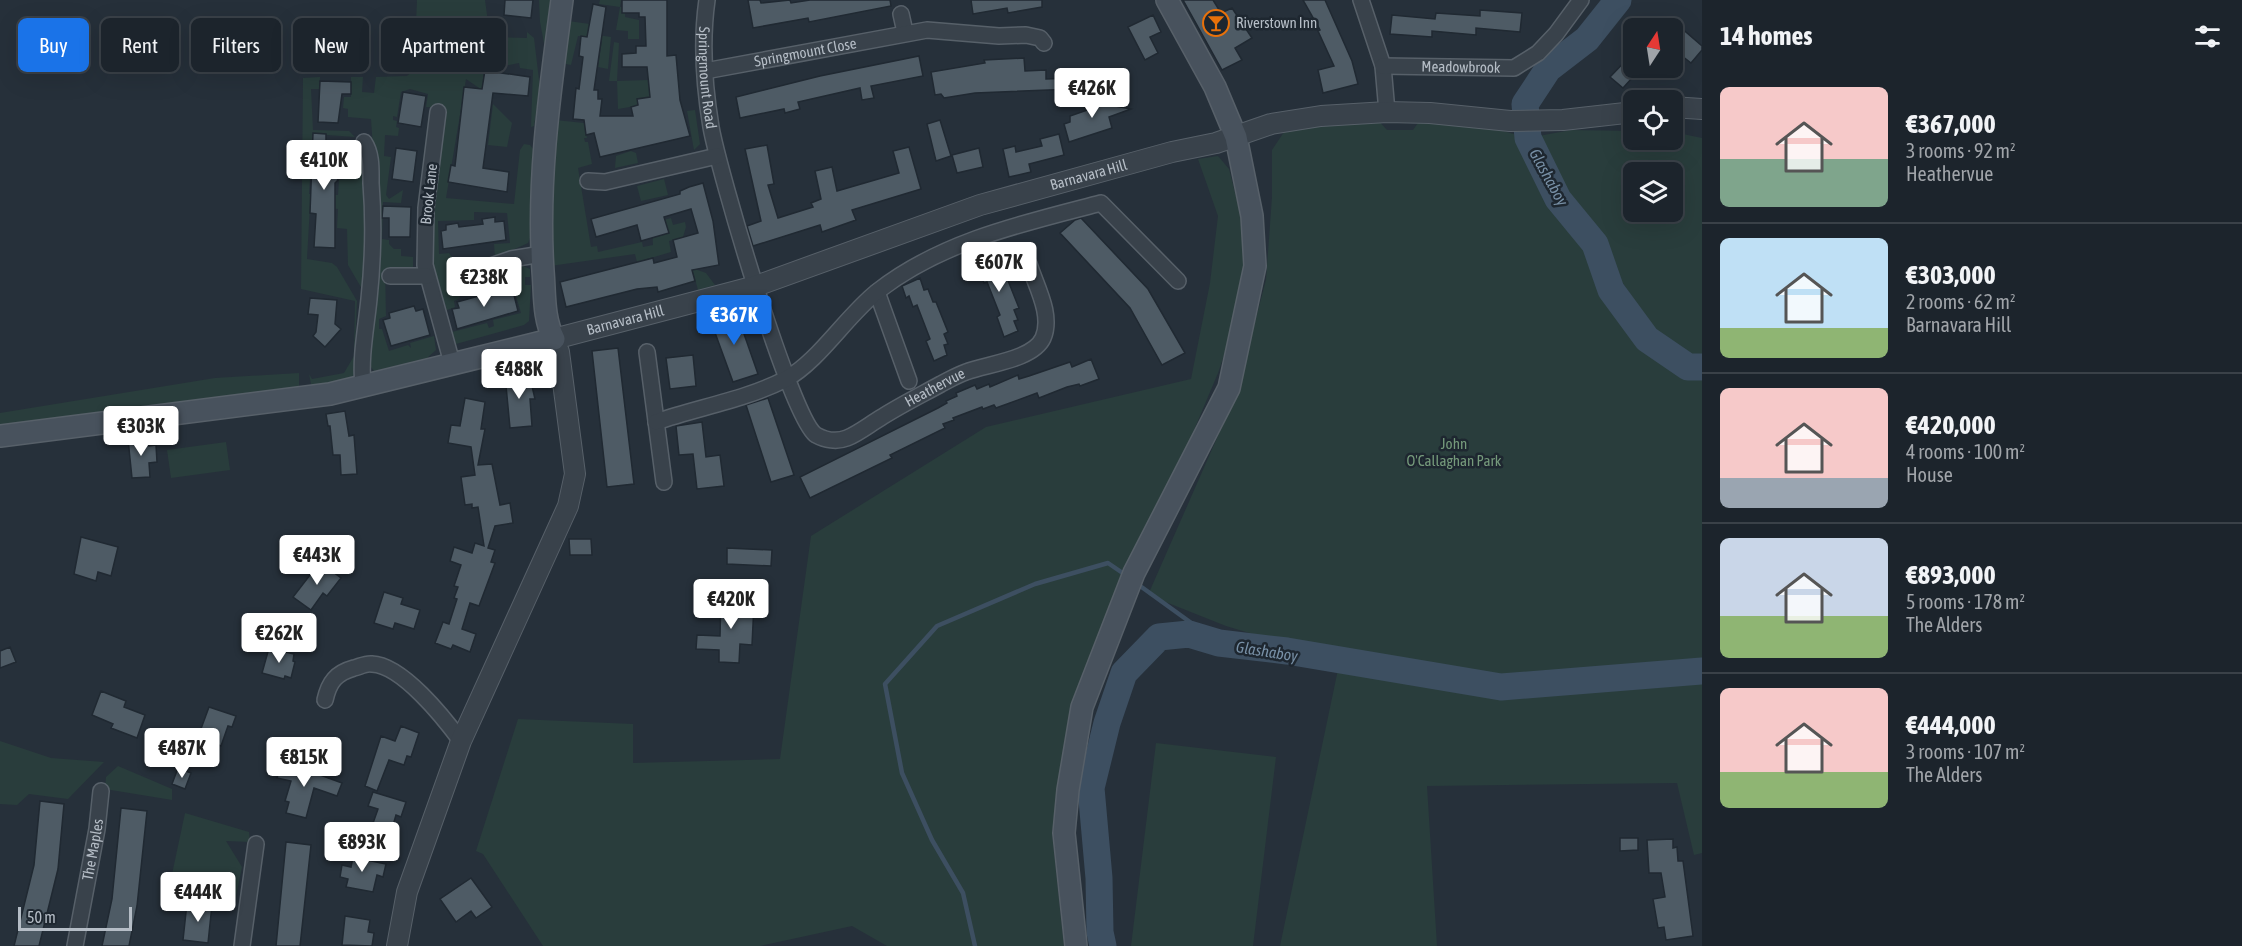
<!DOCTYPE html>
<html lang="en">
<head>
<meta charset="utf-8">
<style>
  body { margin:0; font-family:"Asap Condensed",sans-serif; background:#252c34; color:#f1f3f6; height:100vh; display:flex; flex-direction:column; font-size:22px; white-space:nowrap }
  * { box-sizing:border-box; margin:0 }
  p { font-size:20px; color:#a0a4a9 }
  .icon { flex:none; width:33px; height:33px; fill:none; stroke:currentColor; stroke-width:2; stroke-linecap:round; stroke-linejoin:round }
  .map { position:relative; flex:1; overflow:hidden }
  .panel { display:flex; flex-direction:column; background:#1c242c; width:540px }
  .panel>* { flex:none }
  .guide { position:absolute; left:18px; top:18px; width:570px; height:54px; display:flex; gap:12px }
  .needle { width:39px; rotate:12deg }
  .fabs { position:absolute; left:1623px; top:18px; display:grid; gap:12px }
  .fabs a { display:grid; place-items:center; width:60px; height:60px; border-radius:9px; background:#1c242c; box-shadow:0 6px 24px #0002,0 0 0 2px #3a4148; font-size:30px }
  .scale { position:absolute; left:18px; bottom:15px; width:114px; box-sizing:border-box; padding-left:6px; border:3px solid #b5bdc6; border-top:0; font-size:16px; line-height:21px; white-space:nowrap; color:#b5bdc6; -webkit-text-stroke:4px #1e2730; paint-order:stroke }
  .price { position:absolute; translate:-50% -51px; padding:0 14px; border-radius:6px; background:#fff; color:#222; font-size:20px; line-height:39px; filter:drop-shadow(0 2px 3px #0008) }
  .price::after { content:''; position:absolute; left:50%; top:36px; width:18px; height:14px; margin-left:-9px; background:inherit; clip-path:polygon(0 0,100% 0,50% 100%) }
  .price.current { background:#1a73e8; color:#fff }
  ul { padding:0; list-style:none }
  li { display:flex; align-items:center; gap:18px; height:150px; padding:0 18px }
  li+li { border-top:2px solid #3a4148 }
  li span { display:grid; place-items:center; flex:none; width:168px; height:120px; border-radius:9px; color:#555 }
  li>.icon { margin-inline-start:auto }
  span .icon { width:72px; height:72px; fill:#fffc; stroke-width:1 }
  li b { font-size:26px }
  h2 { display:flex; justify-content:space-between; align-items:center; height:72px; padding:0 18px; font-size:26px }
  .pill { padding:0 21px; border-radius:9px; background:#1c242c; box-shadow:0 6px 24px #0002,0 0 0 2px #3a4148; font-size:21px; line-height:54px }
  .pill.current { background:#1a73e8; color:#fff }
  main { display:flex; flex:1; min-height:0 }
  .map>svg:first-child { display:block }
</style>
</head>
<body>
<main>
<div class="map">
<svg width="1702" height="946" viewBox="0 0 1702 946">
  <rect width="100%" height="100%" fill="#26303a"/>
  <!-- green -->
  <path fill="#293d3c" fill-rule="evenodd" d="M417,0H485L490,37L527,38V32L534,38L540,88L534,126L531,127L533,70L520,68L519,63L484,70L482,90L466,79L446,198L514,204L520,150L524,144L530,145L533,149L530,238L528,243L495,258L494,244L510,243L507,213L474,212V220L438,221L439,254L449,253L461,269L447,273L450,287L457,286L460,298L454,301L455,307L447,310L431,261L432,208L445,108L426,107L428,94L410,89L401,92L397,117L393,116V120L397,121L396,127L399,128L398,136L385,135L384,156L391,157L386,195L389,199L403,190L401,203L383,202L382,239L389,240V244L394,249H401V256L413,257V269H385L386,316L379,319V329H382L389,351L408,345L411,348L410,343L434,336L436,350L427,358L374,371L367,362L376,193L371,119L348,117V109L343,108L344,97H351V77H363L362,92L374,93L376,77L407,76L414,70Z
    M539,0H554L547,59L540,22Z
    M600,0H621L620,7H625V17L639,20V39H628V31L616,30L620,7L599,4Z
    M568,21L590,24L588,37L578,36L571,65L561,63Z
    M598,35L611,37L608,69L598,67L602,40Z
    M614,42L619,43L617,81L648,80L659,102L618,109L617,81H609Z
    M320,77L319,89H311L313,130L349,131L355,137L313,134L309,194L338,195L339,180L345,179L346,173L341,157L362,156L367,205L365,294L348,265L347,229L337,228L338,209L310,206L307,259L332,263L337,267L357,301L354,374L351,379L312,389L309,374L312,379L344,373L354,356L355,301L301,289L303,78Z
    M493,104L512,123L507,147L488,145Z
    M695,110L700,144L694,150L687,111Z
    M1423,116L1496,129L1528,138L1571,130L1633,131L1634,140H1672L1673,132L1702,138V355H1670L1688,367H1702V663L1607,679H1702V853L1694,855L1677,783L1427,786L1437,946H1280L1340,660L1226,626L1148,595L1235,397L1266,280L1272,197V150L1286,129L1376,118L1387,130H1413ZM1532,145L1668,352L1667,353L1647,339L1595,244L1558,199ZM1634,172H1672V212H1634Z
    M555,120L584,123L587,138H584L585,142H588L592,164L578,168L591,247L597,246L598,252L642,242L643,247L653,245L652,228L660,221L671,218L673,225L685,222L686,227L683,237L669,241L671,252L644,260L648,276L641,278L635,254L550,266L548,220Z
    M631,151L636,153L638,163L615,168L616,156Z
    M1218,156L1229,169L1246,235L1248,256L1240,307L1218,373L1077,708L1052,833L1064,946H887L852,926L760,946H543L483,854L476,851L518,719L633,724V763L780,759L811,536L986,427L1191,379L1210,283L1218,216L1198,159Z
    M664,179L668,195L641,201L637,186Z
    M523,266L530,269V277H525V285H531L529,321L524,325L456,344L452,332L487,323L489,328L494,326L493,320L521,313L513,286L495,288L493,277Z
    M692,268L706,273L715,285L698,290Z
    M299,373V392L0,429V413L215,378Z
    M226,442L230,470L171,478L167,450Z
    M0,741L51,758L104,762L68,799L29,794L17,805L0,804Z
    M1156,743L1276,757L1253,946H1131Z
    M118,766L172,789V800L105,789L106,777Z
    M185,813L249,832L250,842L226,841L242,867L235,901L168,893Z"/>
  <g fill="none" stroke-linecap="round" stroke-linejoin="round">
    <!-- stream -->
    <path stroke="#3d4f61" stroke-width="4.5" d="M1136,583L1219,643
      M975,946L963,893L932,840L902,773L885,684L937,626L1035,584L1108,563L1127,576"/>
    <!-- river -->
    <path stroke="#3d4f61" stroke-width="27" d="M1618,0L1587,39L1548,69L1525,104L1528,138L1558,199L1595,244L1611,290L1647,339L1688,367H1702
      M1103,946L1100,932L1099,878L1091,788L1107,723L1124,673L1159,637L1189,634L1219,643L1287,651L1501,687L1702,671"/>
  </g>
  <!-- building -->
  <path fill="#4e5b65" stroke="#202932" stroke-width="1.5" d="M505,0H533L531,18L504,15Z
    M622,0H667V56L676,55L680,100L690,136L600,157L594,133L586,135L584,120L573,119L576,88L579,89L583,57L579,56L581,36L587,37L593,4L606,7L594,90H598V99H602L600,116H633L631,107L638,105L637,99L650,97L647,67H622V54L636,53V46H646L645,17H639V13H622Z
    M748,0H760L761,3L790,0L791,3L810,0H890L891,6L809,22L808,18L753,28Z
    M971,0H1042V7L1008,13L1007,8L973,14Z
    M1183,0H1213L1221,13L1232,8L1252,38L1235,48L1242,60L1222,70Z
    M1303,0H1325L1352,61L1358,84L1323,93L1318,70L1334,66L1318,31L1320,30Z
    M1480,10L1522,13L1520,32L1476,28V35L1432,31V37L1390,34L1392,15L1435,19L1436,13L1480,16Z
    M1153,15L1161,32L1150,37L1158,53L1145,60L1128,27Z
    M1672,20L1702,46V50L1691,63L1672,48Z
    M1634,52V68H1641L1623,88L1610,77Z
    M919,56L923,76L871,86L874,98L862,100L860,88L798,102L800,109L785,113L784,109L740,118L736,97L820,76Z
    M1024,58L1025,71L1046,70V79L1074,78V89L975,93L944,98L941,94L935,95L931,72L985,63L984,60Z
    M486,64L496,65L495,72L530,77L528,96L493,93L483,168L509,172L507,192L448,182L451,165L455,166L464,87L482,89Z
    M320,81L351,82V94H342L338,123L318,122Z
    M1100,90L1105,104L1131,109L1109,117L1112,128L1069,142L1064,124L1070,122V116L1093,108L1089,94Z
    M403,92L426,96L421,127L398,123Z
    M940,120L951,156L936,161L927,124Z
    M313,133L326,134V147L334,148L339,154L336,157V176L338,180L335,183V248L314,247L316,214L310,213Z
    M1059,134L1064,155L1029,164L1031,172L1009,177L1003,149L1015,146L1016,152L1042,146L1040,139Z
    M767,145L774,184L768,185L778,218L813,207L811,203L821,199L815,171L832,167L837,191L899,173L893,151L909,147L921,189L852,210L856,220L822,232L820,225L753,246L747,226L761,221L745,149Z
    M396,148L417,151L413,182L392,179Z
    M979,148L983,167L957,173L952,155Z
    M703,183L713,221L719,265L692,270L695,281L658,292L657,287L637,289L566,307L560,282L653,258L654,263L677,257L673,240L698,233L691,209L664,217L669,233L641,241L637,225L596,237L591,219L680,194V191L689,187Z
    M383,206L411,207L410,237H389V218H382Z
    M495,217V222L504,221L506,240L443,249L441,231L446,230V225L458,223L459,227L483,224L482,219Z
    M1081,218L1148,289L1185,353L1162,365L1130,308L1060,233L1075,220Z
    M990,254L995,267L998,265L1003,278H1007L1019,308L1014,310L1018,320L1014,321L1018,331L1004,337L997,317L1000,315L987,282L984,283L980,272L976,274L972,261Z
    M920,278L924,290L928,289L933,302H936L948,332L944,334L948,344L944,345L947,355L934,361L926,341L930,339L917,305L913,307L909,296L906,298L902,286Z
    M504,289L505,293L513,291L518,311L457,329L452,309L459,308L457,302Z
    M310,298L337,300L335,324L341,329L325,347L313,336L316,332L318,315L308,314Z
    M414,306L416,311L423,309L430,335L391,346L383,320L390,318L389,313Z
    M736,311L758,374L733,382L710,319Z
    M618,348L634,484L607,487L592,351Z
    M693,355L696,386L670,389L666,358Z
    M1091,359L1099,379L1080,386L1079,384L1067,387L1039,398L1037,393L996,408L994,405L983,409L982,407L953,418L954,420L943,424L945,428L890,455L892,458L810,498L800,477L938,408L947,403L946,401L957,396L956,393L975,385L977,389L989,384L990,387L1018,375L1019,379L1029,376L1070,362L1072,367Z
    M529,373L535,399H530L532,426L510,428L505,375Z
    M465,398L485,402L481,429H485L478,465L492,464L500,505L510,503L513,523L495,526L488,548L495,550L491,562L495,563L479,606L470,603L462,629L476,634L470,652L453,645L451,649L435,643L443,622L449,624L457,599L454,598L458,587L454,586L461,565L450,561L454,547L472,553L475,543L484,546L478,507L472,508V504L465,505L461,477L475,475L471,447L448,443L451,425L460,426Z
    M768,398L794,475L771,482L746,405Z
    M345,411L349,436L354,435L357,474L341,475L340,455H333L330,426H328L326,414Z
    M702,422L706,457L720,455L724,486L697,489L693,454L679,455L676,426Z
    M148,437L149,446L156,445L157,462L149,463L150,477L132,478L128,439Z
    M81,537L118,547L111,576L98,572L96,581L74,574Z
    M569,539H591L592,555H570Z
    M727,548L772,550L771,566L727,564Z
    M320,562L341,578L327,596L323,593L311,610L293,597Z
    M384,592L403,598L401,604L420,610L414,629L395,623L393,629L374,623Z
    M721,595L740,596V604H754L752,645L740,644L739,663L719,662V650L696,649L697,635L720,636Z
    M10,647L16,662L0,668V651Z
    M269,648L294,654L293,661L295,662L291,678L285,676L284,679L262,673Z
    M101,691L126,701L124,707L145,715L137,738L111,728L113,724L92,715Z
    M209,707L236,716L232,727L228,726L221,746L216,744L214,751L195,745Z
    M401,726L419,733L411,757L407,756L404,765L389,760L377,791L365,786L381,736L395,741Z
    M282,761L342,783L337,796L314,788L306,818L286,813L289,802L285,801L291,781L277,778Z
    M178,768L191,773L185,789L172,784Z
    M373,792L406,802L401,817L396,815L391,832L372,826L378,809L368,806Z
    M40,801L64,804L58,869L39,946H14L34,865Z
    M121,808L147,811L137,906L129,946H102L112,899Z
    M1620,838H1638V850L1620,851Z
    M1673,839V848L1677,847L1678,861H1683L1693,936L1666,940L1664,927L1658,928L1653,899L1665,897L1661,873H1649L1647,840Z
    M286,842L311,845L300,946H276Z
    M354,852L367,854L366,860L386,864L383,877L377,875L373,892L346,887L348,879L340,877L342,865L351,867Z
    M471,878L492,907L476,918L471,911L456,922L440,899Z
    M187,903L212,905L208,943L183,940Z
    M345,916L370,920L368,932L374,933L372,946L342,945Z"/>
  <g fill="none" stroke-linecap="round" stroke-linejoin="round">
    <defs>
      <g id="minor">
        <path id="s1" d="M707,0C701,42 704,85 711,127C718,168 791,419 816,435C825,440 837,442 847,438C859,433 870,424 882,417C901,405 921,395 941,384C949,380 957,375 966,372C986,364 1033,360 1043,338C1053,315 1036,286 1029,264"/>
        <path d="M1361,0L1383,66L1387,112"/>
        <path d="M901,14L905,32"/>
        <path id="s2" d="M1383,66L1514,68L1538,53L1556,34L1581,0"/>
        <path id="s3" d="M705,71L927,30L999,36L1026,35L1040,38L1044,43"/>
        <path d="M438,112L426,208L425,265L452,363"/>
        <path d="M588,181L605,182L717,156"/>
        <path d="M390,276H427"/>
        <path d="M456,278L511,259L542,254"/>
        <path d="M877,292L909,381"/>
        <path d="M647,352L664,482"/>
        <path d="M363,387C360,357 366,329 369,299C373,261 374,221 371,183C371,169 372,154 364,142"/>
        <path d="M656,422C699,407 745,400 786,379C819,361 847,315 878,291C942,241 1024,223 1101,203L1178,281"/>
        <path d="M325,700C329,682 336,673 354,668C359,667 366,663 372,664C402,665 444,718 461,741"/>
        <path id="s4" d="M75,946L97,829L101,791"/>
        <path d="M242,946L256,844"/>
      </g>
      <g id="tertiary">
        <path d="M1672,107L1702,109"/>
        <path id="s5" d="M397,946L407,892L461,741L568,506L575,474L559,352L554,339L756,286L980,205L1172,152L1216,143L1271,124L1321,116L1387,112L1430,113L1510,121L1563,120L1634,112"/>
      </g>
      <path id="secondary" d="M0,436L330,394L554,339C543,318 545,294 543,271C537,179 550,91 562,0
        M1076,946L1064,833L1068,790L1082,707L1134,573L1229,388L1255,266L1252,216L1236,137L1215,87L1167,0"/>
    </defs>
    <!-- minor casing -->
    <use href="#minor" stroke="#576069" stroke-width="18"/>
    <!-- tertiary casing -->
    <use href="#tertiary" stroke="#576069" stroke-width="22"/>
    <!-- secondary casing -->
    <use href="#secondary" stroke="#576069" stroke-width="24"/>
    <!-- minor -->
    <use href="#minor" stroke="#39424b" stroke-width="15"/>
    <!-- tertiary -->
    <use href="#tertiary" stroke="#39424b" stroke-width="20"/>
    <!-- secondary -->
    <use href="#secondary" stroke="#48525d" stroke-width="21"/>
  </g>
  <!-- icons -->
  <defs>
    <symbol id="bar-ring" viewBox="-11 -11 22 22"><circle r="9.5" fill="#1e2730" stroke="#e8710a" stroke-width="1.5"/><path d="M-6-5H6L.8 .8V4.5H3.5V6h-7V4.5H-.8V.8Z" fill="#e8710a"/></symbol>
  </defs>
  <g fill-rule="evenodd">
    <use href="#bar-ring" x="1201" y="8" width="30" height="30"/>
  </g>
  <g text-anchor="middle" stroke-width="5" stroke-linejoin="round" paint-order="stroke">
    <!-- poi labels -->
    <g font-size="15" fill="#b5bdc6" stroke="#1e2730" text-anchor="start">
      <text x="1236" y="28">Riverstown Inn</text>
    </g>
    <!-- street labels -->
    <g font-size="15" fill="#b5bdc6" stroke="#1e2730">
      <text dy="5" stroke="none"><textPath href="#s3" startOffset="102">Springmount Close</textPath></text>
      <text dy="5" stroke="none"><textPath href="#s2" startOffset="78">Meadowbrook</textPath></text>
      <text dy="5" stroke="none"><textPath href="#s1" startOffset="78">Springmount Road</textPath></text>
      <text dy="5" stroke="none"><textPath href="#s5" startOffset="1203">Barnavara Hill</textPath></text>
      <text transform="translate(429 194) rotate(-84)" y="5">Brook Lane</text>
      <text dy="5" stroke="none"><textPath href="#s5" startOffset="717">Barnavara Hill</textPath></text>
      <text dy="5" stroke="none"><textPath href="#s1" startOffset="588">Heathervue</textPath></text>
      <text dy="5" stroke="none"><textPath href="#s4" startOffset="98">The Maples</textPath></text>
    </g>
    <!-- park labels -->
    <g font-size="15" fill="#759a7b" stroke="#1e2730">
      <text x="1454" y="449">John<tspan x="1454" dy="17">O'Callaghan Park</tspan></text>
    </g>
    <!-- water labels -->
    <g font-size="16" font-style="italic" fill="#7890a6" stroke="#1e2730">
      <text transform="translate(1549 177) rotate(61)" y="6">Glashaboy</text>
      <text transform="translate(1267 651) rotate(9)" y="6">Glashaboy</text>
    </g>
  </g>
</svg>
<div class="fabs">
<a><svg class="needle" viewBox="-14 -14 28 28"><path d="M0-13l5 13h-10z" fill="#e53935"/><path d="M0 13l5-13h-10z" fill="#a0a4a9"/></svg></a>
<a><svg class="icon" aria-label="locate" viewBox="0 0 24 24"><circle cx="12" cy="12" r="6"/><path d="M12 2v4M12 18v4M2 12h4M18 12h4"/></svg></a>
<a><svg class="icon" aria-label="layers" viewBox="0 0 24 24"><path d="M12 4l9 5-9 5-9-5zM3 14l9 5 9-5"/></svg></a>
</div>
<div class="scale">50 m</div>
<b class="price" style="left:1092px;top:119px">€426K</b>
<b class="price" style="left:324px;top:191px">€410K</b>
<b class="price" style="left:999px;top:293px">€607K</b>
<b class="price" style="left:484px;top:308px">€238K</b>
<b class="price current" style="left:734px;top:346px">€367K</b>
<b class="price" style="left:519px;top:400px">€488K</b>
<b class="price" style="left:141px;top:457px">€303K</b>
<b class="price" style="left:317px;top:586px">€443K</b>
<b class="price" style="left:731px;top:630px">€420K</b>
<b class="price" style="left:279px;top:664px">€262K</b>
<b class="price" style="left:182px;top:779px">€487K</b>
<b class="price" style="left:304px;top:788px">€815K</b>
<b class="price" style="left:362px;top:873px">€893K</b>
<b class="price" style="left:198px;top:923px">€444K</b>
<div class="guide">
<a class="pill current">Buy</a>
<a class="pill">Rent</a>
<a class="pill">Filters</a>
<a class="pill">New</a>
<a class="pill">Apartment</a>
</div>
</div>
<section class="panel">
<h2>14 homes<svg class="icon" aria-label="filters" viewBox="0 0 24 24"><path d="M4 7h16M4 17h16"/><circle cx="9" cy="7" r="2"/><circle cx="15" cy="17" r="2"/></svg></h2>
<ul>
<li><span style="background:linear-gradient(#f6c9c9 60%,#7fa58c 0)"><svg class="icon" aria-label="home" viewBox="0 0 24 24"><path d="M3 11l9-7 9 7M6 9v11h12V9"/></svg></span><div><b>€367,000</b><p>3 rooms · 92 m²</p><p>Heathervue</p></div></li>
<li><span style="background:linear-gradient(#bfe0f5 75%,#8fb573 0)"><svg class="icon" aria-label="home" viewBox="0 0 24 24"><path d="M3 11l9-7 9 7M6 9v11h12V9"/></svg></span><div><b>€303,000</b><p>2 rooms · 62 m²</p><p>Barnavara Hill</p></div></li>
<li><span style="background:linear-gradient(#f6c9c9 75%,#9aa5b1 0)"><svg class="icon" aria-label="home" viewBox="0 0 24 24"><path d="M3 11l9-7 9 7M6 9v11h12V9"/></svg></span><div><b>€420,000</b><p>4 rooms · 100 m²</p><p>House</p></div></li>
<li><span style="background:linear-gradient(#c9d6e8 65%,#8fb573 0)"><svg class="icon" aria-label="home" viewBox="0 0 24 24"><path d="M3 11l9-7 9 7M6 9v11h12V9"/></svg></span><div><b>€893,000</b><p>5 rooms · 178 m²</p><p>The Alders</p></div></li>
<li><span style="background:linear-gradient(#f6c9c9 70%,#8fb573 0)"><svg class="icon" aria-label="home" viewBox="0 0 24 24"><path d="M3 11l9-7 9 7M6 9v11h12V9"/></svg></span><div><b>€444,000</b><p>3 rooms · 107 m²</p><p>The Alders</p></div></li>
</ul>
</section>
</main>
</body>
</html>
